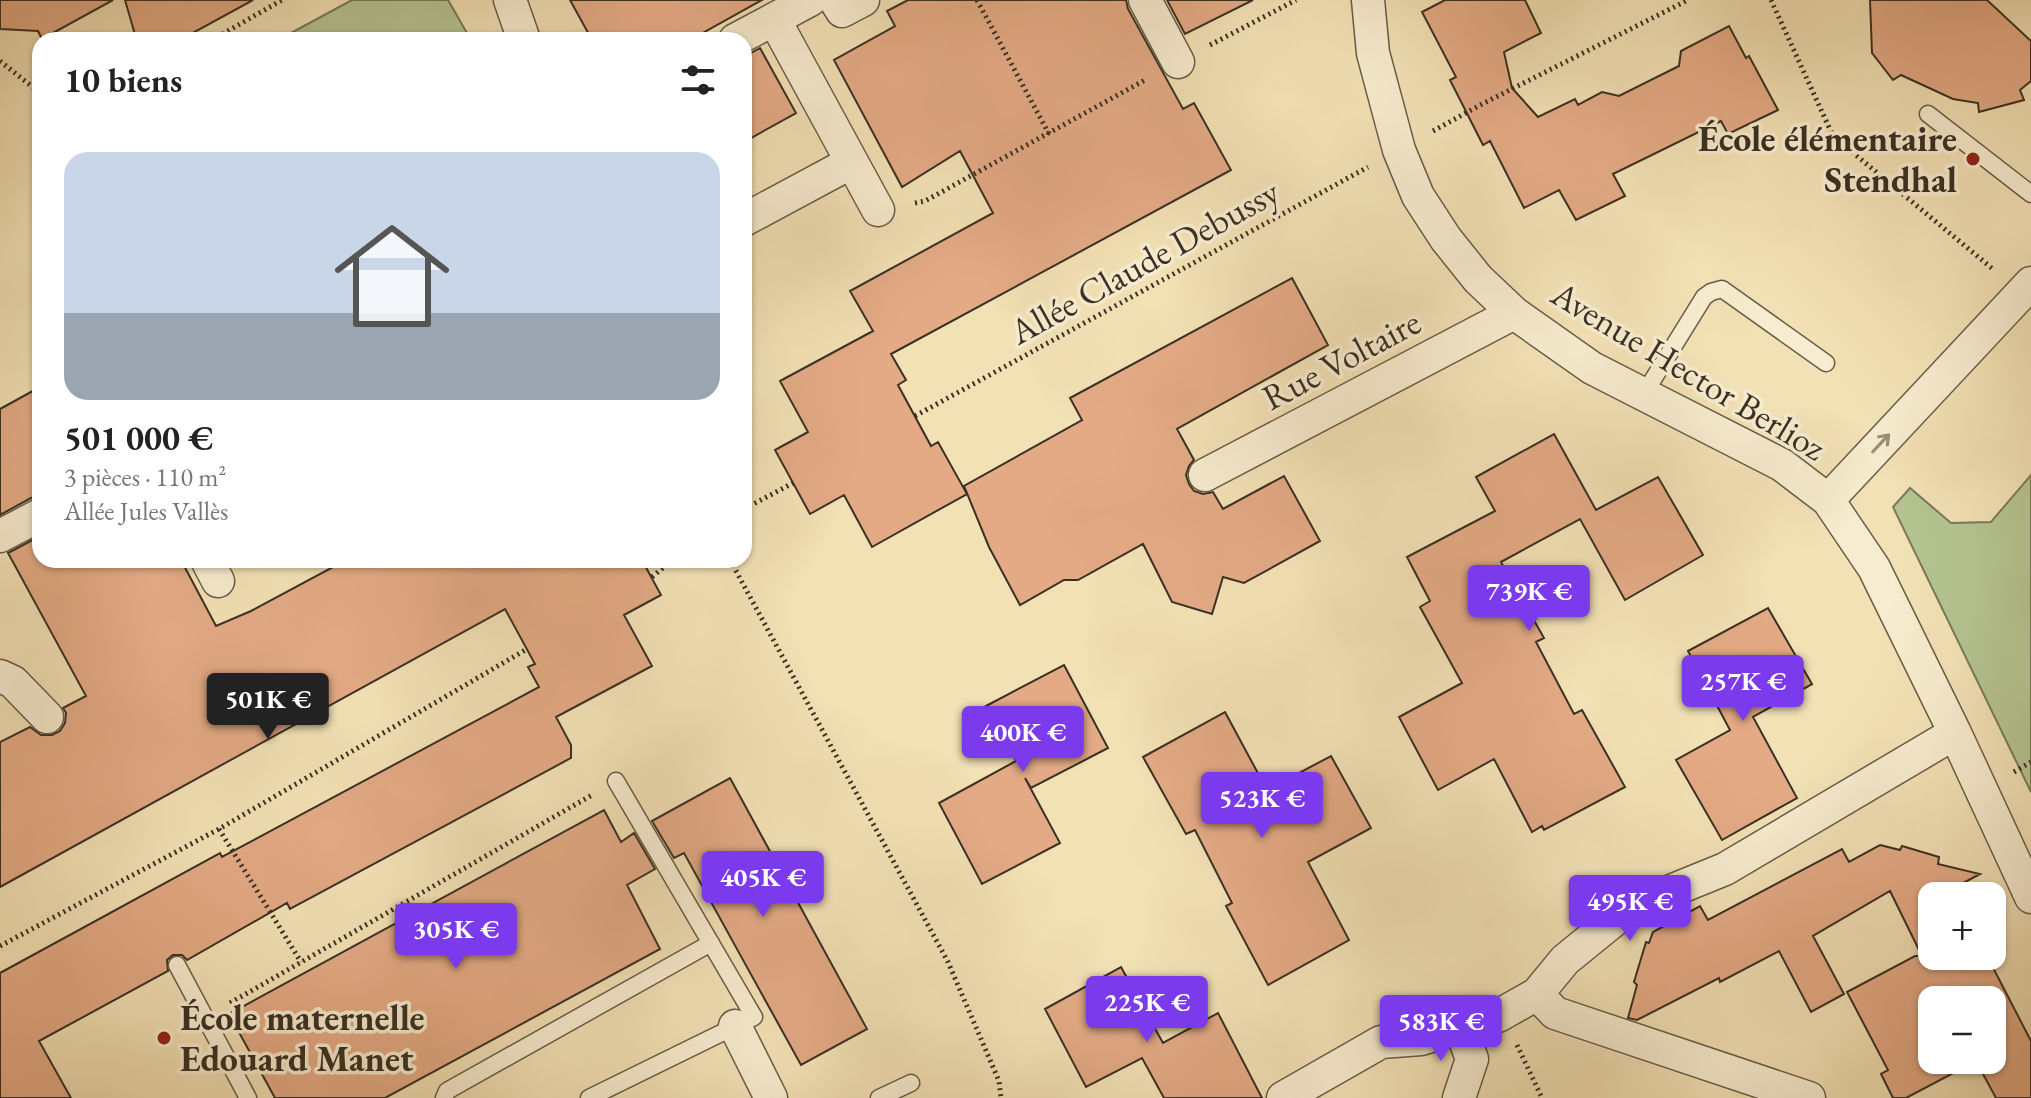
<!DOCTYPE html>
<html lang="fr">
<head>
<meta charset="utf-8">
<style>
  body { margin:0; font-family:"EB Garamond",serif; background:#f2f2f2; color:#222; height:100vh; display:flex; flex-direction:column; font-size:30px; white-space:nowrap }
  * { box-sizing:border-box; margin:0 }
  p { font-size:26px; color:#767676 }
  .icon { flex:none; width:44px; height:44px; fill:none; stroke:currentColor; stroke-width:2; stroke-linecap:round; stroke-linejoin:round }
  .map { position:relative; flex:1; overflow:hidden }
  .sheet { position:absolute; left:32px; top:32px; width:720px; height:536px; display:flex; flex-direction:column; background:#fff; border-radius:24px; box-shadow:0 2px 6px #0004 }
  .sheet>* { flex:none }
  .controls { position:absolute; left:1918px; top:882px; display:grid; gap:16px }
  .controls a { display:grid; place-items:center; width:88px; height:88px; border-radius:16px; background:#fff; box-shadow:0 2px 6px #0004; font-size:40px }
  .price { position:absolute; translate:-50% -68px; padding:0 18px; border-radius:8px; background:#7c3aed; color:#fff; font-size:26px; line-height:52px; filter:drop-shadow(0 2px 4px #0008) }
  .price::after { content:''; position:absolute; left:50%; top:48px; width:24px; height:18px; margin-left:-12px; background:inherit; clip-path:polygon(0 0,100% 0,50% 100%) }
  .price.selected { background:#222; color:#fff }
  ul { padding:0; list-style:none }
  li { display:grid; align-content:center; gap:16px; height:424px; padding:0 32px }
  li span { display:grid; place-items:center; height:248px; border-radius:24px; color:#555 }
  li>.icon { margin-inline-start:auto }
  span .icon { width:144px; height:144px; fill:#fffc; stroke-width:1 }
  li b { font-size:34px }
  h2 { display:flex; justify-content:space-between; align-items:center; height:96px; padding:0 32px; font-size:34px }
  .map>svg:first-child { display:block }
</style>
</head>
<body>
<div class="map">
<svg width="2031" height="1098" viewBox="0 0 2031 1098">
  <rect width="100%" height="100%" fill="#f2e1b5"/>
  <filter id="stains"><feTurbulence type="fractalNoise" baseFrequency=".0025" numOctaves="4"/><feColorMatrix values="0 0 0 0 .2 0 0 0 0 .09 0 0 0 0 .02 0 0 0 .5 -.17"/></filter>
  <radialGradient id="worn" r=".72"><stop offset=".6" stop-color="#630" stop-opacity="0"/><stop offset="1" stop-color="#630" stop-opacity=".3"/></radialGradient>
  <!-- green -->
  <path fill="#b5c492" stroke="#787a5b" stroke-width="2" d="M352,0H448L471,40H278Z
    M2031,475V792L1893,507L1910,488L1951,523L1991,522Z"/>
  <!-- building -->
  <path fill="#e3aa85" stroke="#3a3024" stroke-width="2" fill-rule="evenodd" d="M0,0H113L42,39L38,31L0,29Z
    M125,0H253L180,40L136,38Z
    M570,0H762L690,40H592Z
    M908,0H1126L1128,9L1183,109L1194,103L1231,170L891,354L906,380L898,385L931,446L938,442L967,494L872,547L844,495L810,514L775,450L808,432L780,381L873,331L850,291L993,213L960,151L902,187L834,60L895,26L887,11Z
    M1167,0H1253L1185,34Z
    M1445,0H1525L1541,33L1504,52L1512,88L1538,117L1575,99L1578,105L1602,92L1619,96L1679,66L1681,51L1729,26L1746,58L1749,56L1778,110L1728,134L1721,121L1613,174L1625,196L1576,220L1559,190L1524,208L1490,141L1483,145L1450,80L1456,77L1422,12Z
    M1870,0H1987L2031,41V81L2020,90L2024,100L1979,112L1978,103L1953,99L1901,75L1893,80L1872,53Z
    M760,48L796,113L744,142V57Z
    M1292,278L1328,345L1177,429L1194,460L1189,466L1186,475L1189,484L1194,491L1203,494L1213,492L1223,509L1284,476L1320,541L1244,583L1223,577L1212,614L1172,602L1143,544L1078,580H1064L1020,605L989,547L964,486L1082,420L1070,398Z
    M40,387V496L31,498L0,515V409Z
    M1554,434L1596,510L1658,477L1703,555L1625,600L1580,519L1501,562L1544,638L1536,642L1574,714L1582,710L1625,787L1544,830L1542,826L1532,832L1494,759L1438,790L1399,717L1462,683L1420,607L1430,601L1407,557L1495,511L1476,477Z
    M40,536V560H181L216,626L251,611L346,560H642L661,595L624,615L652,666L556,717L571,745V758L290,909L287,903L187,960L182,955H173L167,960L168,971L39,1041L71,1098H0V973L220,853L222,857L539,687L528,667L535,664L505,609L0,887V742L30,727L41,735H52L60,731L65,723L66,713L63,708L86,696L8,553Z
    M1768,608L1812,684L1753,717L1797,798L1722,840L1676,760L1730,730L1688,651Z
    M1064,665L1108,748L1031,788L1025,778L1060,843L982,884L939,803L1016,761L986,706Z
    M1225,712L1267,790L1331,756L1371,828L1308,862L1349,940L1268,985L1226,906L1232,903L1195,830L1186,834L1143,757Z
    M730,778L867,1029L801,1065L684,853L674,858L652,821Z
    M604,810L621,842L634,833L655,869L627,885L660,949L385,1098H275L229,1014Z
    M1880,845L1900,850L1902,846L1939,857L1938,864L1980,874L1939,896H1932V956H1987L2031,1041V1098H1996L1976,1061L1906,1098H1893L1881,1074L1888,1070L1847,992L1915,956H1922L1890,891L1813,936L1844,994L1811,1012L1779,951L1720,982L1719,978L1637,1020L1628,1018L1637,985L1634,982L1646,942L1649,943L1653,932L1700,906L1708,920L1842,849L1849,862ZM1932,1000H1992V1060H1932Z
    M1121,967L1163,1043L1218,1013L1262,1098H1164L1142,1058L1086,1087L1045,1009Z"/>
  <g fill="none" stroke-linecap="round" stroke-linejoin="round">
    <defs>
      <path id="service" d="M1928,114L2031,194
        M1644,394L1704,297L1711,292L1722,289L1826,363
        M177,965L248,1098
        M444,1098L447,1091L711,943
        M589,1098L754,1017L616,781
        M879,1098L911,1083"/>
      <path id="minor" d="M510,0L524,40
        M835,0L842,11L863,0
        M1145,0L1178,62
        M1368,0L1373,53L1399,150L1418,196L1446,239L1478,279L1514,313L1592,368L1782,465L1828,500L1874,568L1955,733L2031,897
        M774,19L878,210
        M735,40L810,0
        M744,220L852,162
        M1205,475L1514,313
        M1828,500L2031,283
        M0,536L40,515
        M207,560L218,581
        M0,676L13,682L47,717
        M1537,994L1555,1013L1809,1098
        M735,1026L771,1098
        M1283,1098L1381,1042L1421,1039L1498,1016L1537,994L1565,960L1629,908L1725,869L1955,733
        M1459,1098L1472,1059L1460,1027"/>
    </defs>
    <!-- service casing -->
    <use href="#service" stroke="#685c48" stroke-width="19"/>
    <!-- minor casing -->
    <use href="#minor" stroke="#685c48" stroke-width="35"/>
    <!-- path -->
    <path stroke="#3a3024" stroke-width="5" stroke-dasharray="2 4" stroke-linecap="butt" d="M977,0L1049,134
      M1771,0L1833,136L1994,270
      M212,40L282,0
      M1210,45L1296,0
      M0,61L40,93
      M1433,131L1484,103L1688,0
      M915,203L925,201L1145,80
      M915,416L1368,167
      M744,509L793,483
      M730,560L948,962L999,1081L1001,1098
      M652,577L672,560
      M2014,772L2031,762
      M219,829L301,962
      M0,946L219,829L527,649
      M230,1003L592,795
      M1517,1045L1542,1098"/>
    <!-- service -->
    <use href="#service" stroke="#f7eccf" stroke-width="16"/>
    <!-- minor -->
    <use href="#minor" stroke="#f7eccf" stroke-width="32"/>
  </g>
  <!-- one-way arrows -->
  <defs><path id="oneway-shaft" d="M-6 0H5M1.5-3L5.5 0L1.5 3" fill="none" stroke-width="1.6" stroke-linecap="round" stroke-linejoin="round" transform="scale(2)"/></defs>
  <use stroke="#988e7a" href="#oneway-shaft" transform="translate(1881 443) rotate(-47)"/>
  <!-- markers -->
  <g fill="#8f2418" stroke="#f7eccf" stroke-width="3">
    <circle cx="1973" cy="159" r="8"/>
    <circle cx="164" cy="1038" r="8"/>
  </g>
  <g text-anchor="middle" stroke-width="7" stroke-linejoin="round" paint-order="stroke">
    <!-- poi labels -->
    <g font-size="36" font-weight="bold" fill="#3a3024" stroke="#f7eccf" text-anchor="end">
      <text x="1957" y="151">École élémentaire<tspan x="1957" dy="41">Stendhal</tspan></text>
      <text x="180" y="1030" text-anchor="start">École maternelle<tspan x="180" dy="41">Edouard Manet</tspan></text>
    </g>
    <!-- street labels -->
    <g font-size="36" fill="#3a3024" stroke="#f7eccf">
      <text transform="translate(1144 261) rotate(-29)" y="13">Allée Claude Debussy</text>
      <text transform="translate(1341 359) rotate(-28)" y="13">Rue Voltaire</text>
      <text transform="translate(1689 370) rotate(31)" y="13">Avenue Hector Berlioz</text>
    </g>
  </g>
  <rect width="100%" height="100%" filter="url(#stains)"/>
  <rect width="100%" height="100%" fill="url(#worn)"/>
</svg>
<div class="controls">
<a>+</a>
<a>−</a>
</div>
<b class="price" style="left:1529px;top:633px">739K €</b>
<b class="price" style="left:1743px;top:723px">257K €</b>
<b class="price selected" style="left:268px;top:741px">501K €</b>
<b class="price" style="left:1023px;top:774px">400K €</b>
<b class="price" style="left:1262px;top:840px">523K €</b>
<b class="price" style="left:763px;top:919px">405K €</b>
<b class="price" style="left:1630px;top:943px">495K €</b>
<b class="price" style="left:456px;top:971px">305K €</b>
<b class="price" style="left:1147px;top:1044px">225K €</b>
<b class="price" style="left:1441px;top:1063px">583K €</b>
<section class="sheet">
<h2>10 biens<svg class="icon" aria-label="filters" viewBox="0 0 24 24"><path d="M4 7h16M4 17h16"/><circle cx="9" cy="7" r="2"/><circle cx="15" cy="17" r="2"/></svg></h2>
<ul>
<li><span style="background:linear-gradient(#c9d6e8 65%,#9aa5b1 0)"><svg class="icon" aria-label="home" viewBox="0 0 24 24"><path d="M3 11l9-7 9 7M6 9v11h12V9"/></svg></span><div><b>501 000 €</b><p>3 pièces · 110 m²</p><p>Allée Jules Vallès</p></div></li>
</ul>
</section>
</div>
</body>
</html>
